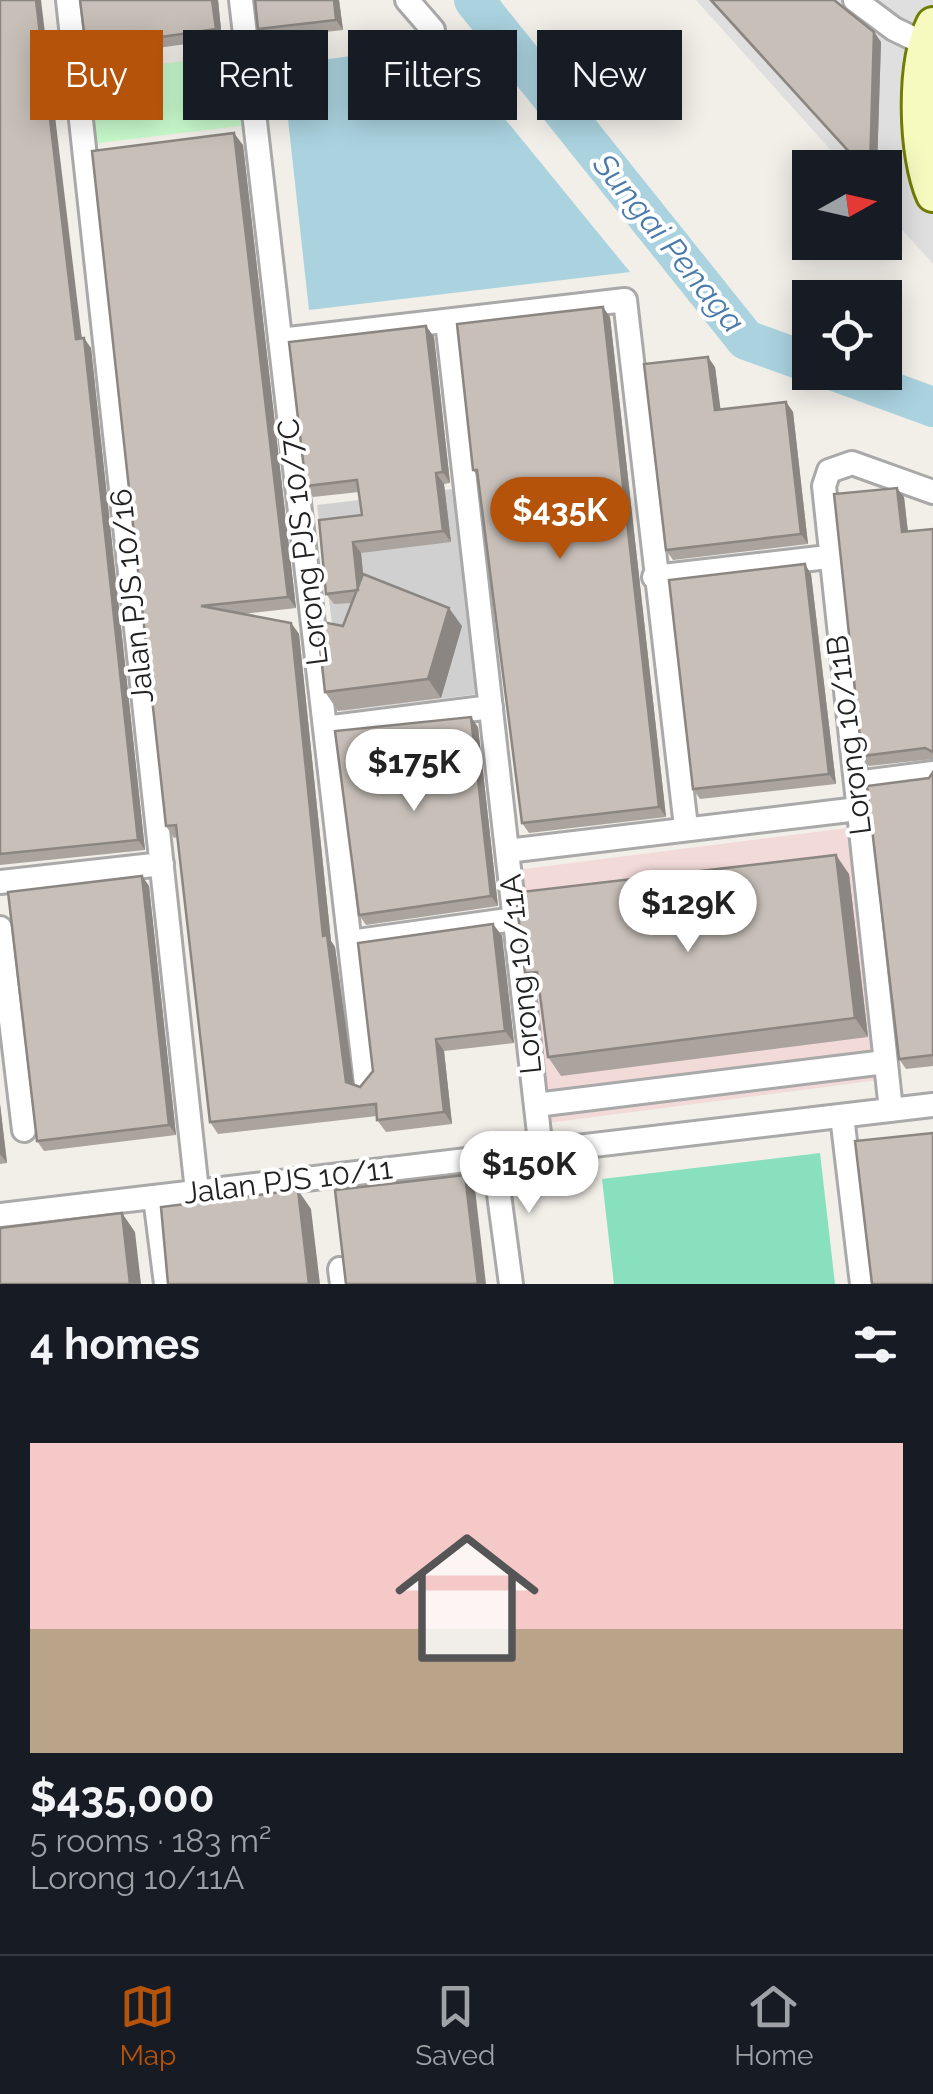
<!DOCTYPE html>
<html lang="en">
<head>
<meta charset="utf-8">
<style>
  body { margin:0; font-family:Raleway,sans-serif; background:#242831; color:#f1f3f6; height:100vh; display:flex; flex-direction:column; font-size:38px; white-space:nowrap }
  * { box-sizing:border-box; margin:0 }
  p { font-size:32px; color:#9ea1a6 }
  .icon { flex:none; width:55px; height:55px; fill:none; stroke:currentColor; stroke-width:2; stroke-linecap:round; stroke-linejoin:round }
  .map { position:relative; height:1284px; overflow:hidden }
  .sheet { display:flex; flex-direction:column; background:#171b24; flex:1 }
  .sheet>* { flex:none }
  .hud { position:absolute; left:30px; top:30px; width:875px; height:90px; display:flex; gap:20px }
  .needle { width:65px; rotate:82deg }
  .buttons { position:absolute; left:792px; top:150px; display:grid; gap:20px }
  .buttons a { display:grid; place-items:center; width:110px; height:110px; border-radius:0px; background:#171b24; box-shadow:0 5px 25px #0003; font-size:50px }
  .price { position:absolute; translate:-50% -85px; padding:0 22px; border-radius:35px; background:#fff; color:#222; font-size:32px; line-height:65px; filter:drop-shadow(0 2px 5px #0008) }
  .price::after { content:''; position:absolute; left:50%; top:60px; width:30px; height:22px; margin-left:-15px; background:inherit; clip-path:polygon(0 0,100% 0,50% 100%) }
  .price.on { background:#b45309; color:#fff }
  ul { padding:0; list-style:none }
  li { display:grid; align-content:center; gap:20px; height:530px; padding:0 30px }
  li span { display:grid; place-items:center; height:310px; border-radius:0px; color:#555 }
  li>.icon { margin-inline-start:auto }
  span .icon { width:180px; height:180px; fill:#fffc; stroke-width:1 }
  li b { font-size:42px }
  h2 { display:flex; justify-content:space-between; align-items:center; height:120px; padding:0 30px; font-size:42px }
  .pill { padding:0 35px; border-radius:0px; background:#171b24; box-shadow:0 5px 25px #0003; font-size:35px; line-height:90px }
  .pill.on { background:#b45309; color:#fff }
  .menu { display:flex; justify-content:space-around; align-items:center; height:140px; border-top:2px solid #363941; background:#171b24; font-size:28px; color:#9ea1a6 }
  .menu a { display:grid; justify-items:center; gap:5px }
  .menu .on { color:#b45309 }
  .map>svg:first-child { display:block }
</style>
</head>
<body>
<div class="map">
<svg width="933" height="1284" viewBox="0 0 933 1284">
  <rect width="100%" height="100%" fill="#f2efe9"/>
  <!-- residential -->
  <path fill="#e0dfdf" d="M696,0H933V264L885,211V168L846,167Z"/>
  <!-- commercial -->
  <path fill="#f2dad9" d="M855,827L887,1079L548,1123L516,870Z"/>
  <!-- religious -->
  <path fill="#d0d0d0" d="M453,489L478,694L343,711L317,505Z"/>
  <!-- park -->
  <path fill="#c8facc" d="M239,54L248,125L90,144L82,74Z"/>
  <!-- pitch -->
  <path fill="#88e0be" d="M820,1153L835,1284H614L602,1179Z"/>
  <!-- water -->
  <path fill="#aad3df" d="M444,44L630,272L309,310L282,65Z"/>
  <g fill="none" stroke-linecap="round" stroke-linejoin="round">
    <!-- river -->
    <path stroke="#aad3df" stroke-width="40" d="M474,0L746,340L810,363
      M837,372L933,407"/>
    <defs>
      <path id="street" d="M68,0L197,1191
        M241,0L366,1084
        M407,0L433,30
        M855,0L894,29L923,43
        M447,321L541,1151
        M280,340L625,300L686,827
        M654,577L828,557
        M325,728L491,707
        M856,783L933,773
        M507,851L858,809
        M0,882L162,864
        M0,928L24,1130
        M350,942L515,919
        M536,1105L885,1062
        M891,1110L824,486L829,471L852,463L933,492
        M842,1116L862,1284
        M494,1157L511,1284
        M155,1197L166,1284
        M0,1215L933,1105
        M340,1269L342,1284"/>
      <path id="secondary" d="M933,24C913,64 915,154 933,195"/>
    </defs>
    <!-- street casing -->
    <use href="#street" stroke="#a9a9a9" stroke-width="28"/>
    <!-- secondary casing -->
    <use href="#secondary" stroke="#707d05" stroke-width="38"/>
    <!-- street -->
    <use href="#street" stroke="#fff" stroke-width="22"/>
    <!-- secondary -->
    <use href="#secondary" stroke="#f7fabf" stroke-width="32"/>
  </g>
  <!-- wall -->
  <path fill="#aba49e" d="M0,0L82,338L91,348L145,850L0,865Z
    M218,0L222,39L93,57L86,48Z
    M339,0L343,30L265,39L258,29Z
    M709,0H834L874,32L881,42L877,168H862Z
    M243,145L296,608L244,614L291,623L299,634L331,941L335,947L353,1084L360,1087L493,924L502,936L514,1043L444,1051L452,1124L386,1132L377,1120V1116L218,1134L210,1122L177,837L174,838L166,826Z
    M610,317L666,817L529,833L522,823L478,477L473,470Z
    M426,326L434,337L450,483L444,484L451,542L361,553L363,575L462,626L441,698L338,711L325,692L343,626L352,603L334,604L326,594L362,515L359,492L313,497L306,486Z
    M715,367L720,409L786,402L793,412L808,544L673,560L666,550Z
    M904,497L908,532L933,529V759L869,766L862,756Z
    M811,574L836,784L700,799L693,789Z
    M478,727L498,906L366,925L359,915Z
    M933,772V1066L906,1069L899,1059L929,778Z
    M849,874L868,1037L561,1076L548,1057L539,992L525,973Z
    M142,876L149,886L176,1135L44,1151L37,1141Z
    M0,1104L7,1163L0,1164Z"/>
  <!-- shaded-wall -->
  <path fill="#8b8681" d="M36,0H41L83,348L76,339Z
    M212,0H218L222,39L216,29Z
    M334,0H339L343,30L336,20Z
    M874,32L881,42L877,168H870Z
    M234,133L243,145L296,608L288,597Z
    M603,307L610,317L666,817L659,807Z
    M426,326L434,337L450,483L443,472Z
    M84,338L91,348L145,850L138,840Z
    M708,357L715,367L722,420L715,410Z
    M786,402L793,412L808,544L801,534Z
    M436,473L444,484L451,542L443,531Z
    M897,488L904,497L909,542L902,532Z
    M353,542L361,553L366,601L358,590Z
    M805,564L811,574L836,784L829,774Z
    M449,608L462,626L441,698L428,679Z
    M291,623L299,634L331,941L335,947L355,1094L346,1082L323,936Z
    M471,717L478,727L498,906L491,896Z
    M836,855L849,874L868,1037L855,1018Z
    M142,876L149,886L176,1135L169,1125Z
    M493,924L502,936L514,1043L505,1031Z
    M436,1039L444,1051L452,1124L444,1112Z
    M0,1104L7,1163L0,1154Z
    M465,1175L475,1189L486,1284H478Z
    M298,1190L311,1209L320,1284H309Z
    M122,1213L135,1232L141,1284H130Z"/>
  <!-- building -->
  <path fill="#c7bfb8" stroke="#8b8681" stroke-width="2.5" d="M0,0H36L76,339L84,338L138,840L0,854Z
    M80,0H212L216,29L86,48Z
    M255,0H334L336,20L258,29Z
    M711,0H834L874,32L870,168H864Z
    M234,133L288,597L201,606L291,623L323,936L327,935L346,1082L360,1087L373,1071L358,943L493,924L505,1031L436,1039L444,1112L377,1120L376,1104L210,1122L176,825L166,826L92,151Z
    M603,307L659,807L522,823L477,470H473L457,324Z
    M426,326L443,472L436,473L443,531L353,542L358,590L326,594L319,520L362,515L357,480L306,486L289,342Z
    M708,357L715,410L786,402L801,534L666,550L644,364Z
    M897,488L902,532L933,529V752L925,748L862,756L834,494Z
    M805,564L829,774L693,789L669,580Z
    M363,574L449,608L428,679L325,692L317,621L343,626Z
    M471,717L491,896L359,915L335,731Z
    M933,772V1055L899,1059L867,786L929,778Z
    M836,855L855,1018L548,1057L537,972L525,973L517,906L522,905L521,892Z
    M142,876L169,1125L37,1141L8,892Z
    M933,1133V1284H872L855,1141Z
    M465,1175L478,1284H346L335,1190Z
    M298,1190L309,1284H168L161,1207Z
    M122,1213L130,1284H0V1228Z"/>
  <g text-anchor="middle" stroke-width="8" stroke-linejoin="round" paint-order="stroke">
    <!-- street labels -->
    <g font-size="30" fill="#222" stroke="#fff">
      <text transform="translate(303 542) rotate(-97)" y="10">Lorong PJS 10/7C</text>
      <text transform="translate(132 596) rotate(-96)" y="10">Jalan PJS 10/16</text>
      <text transform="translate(849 735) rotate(-97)" y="10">Lorong 10/11B</text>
      <text transform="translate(521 974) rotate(-96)" y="10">Lorong 10/11A</text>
      <text transform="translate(288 1181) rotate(-7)" y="10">Jalan PJS 10/11</text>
    </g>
    <!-- water labels -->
    <g font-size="32" font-style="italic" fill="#4a7aab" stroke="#fff">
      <text transform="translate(669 243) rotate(51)" y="11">Sungai Penaga</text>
    </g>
  </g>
</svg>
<div class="buttons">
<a><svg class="needle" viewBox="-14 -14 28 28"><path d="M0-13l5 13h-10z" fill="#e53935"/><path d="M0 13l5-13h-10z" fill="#9ea1a6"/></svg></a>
<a><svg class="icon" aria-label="locate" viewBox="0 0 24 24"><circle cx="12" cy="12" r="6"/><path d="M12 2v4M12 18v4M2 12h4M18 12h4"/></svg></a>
</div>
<b class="price on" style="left:560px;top:562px">$435K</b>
<b class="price" style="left:414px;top:814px">$175K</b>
<b class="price" style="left:688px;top:955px">$129K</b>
<b class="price" style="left:529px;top:1216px">$150K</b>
<div class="hud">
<a class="pill on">Buy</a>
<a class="pill">Rent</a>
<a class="pill">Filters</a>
<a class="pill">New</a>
</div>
</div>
<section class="sheet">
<h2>4 homes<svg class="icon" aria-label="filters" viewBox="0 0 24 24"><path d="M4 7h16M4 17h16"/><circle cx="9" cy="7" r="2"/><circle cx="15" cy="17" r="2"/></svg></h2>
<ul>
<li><span style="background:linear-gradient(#f6c9c9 60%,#b9a48a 0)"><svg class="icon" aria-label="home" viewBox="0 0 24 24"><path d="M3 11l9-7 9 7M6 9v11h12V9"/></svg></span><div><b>$435,000</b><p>5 rooms · 183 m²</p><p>Lorong 10/11A</p></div></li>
</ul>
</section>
<nav class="menu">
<a class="on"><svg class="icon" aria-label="map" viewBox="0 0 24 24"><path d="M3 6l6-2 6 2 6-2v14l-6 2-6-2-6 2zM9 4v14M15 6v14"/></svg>Map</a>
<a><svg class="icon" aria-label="saved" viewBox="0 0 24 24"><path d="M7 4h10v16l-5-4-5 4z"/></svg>Saved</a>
<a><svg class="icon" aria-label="home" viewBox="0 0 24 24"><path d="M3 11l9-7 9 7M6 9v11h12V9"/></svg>Home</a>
</nav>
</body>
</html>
